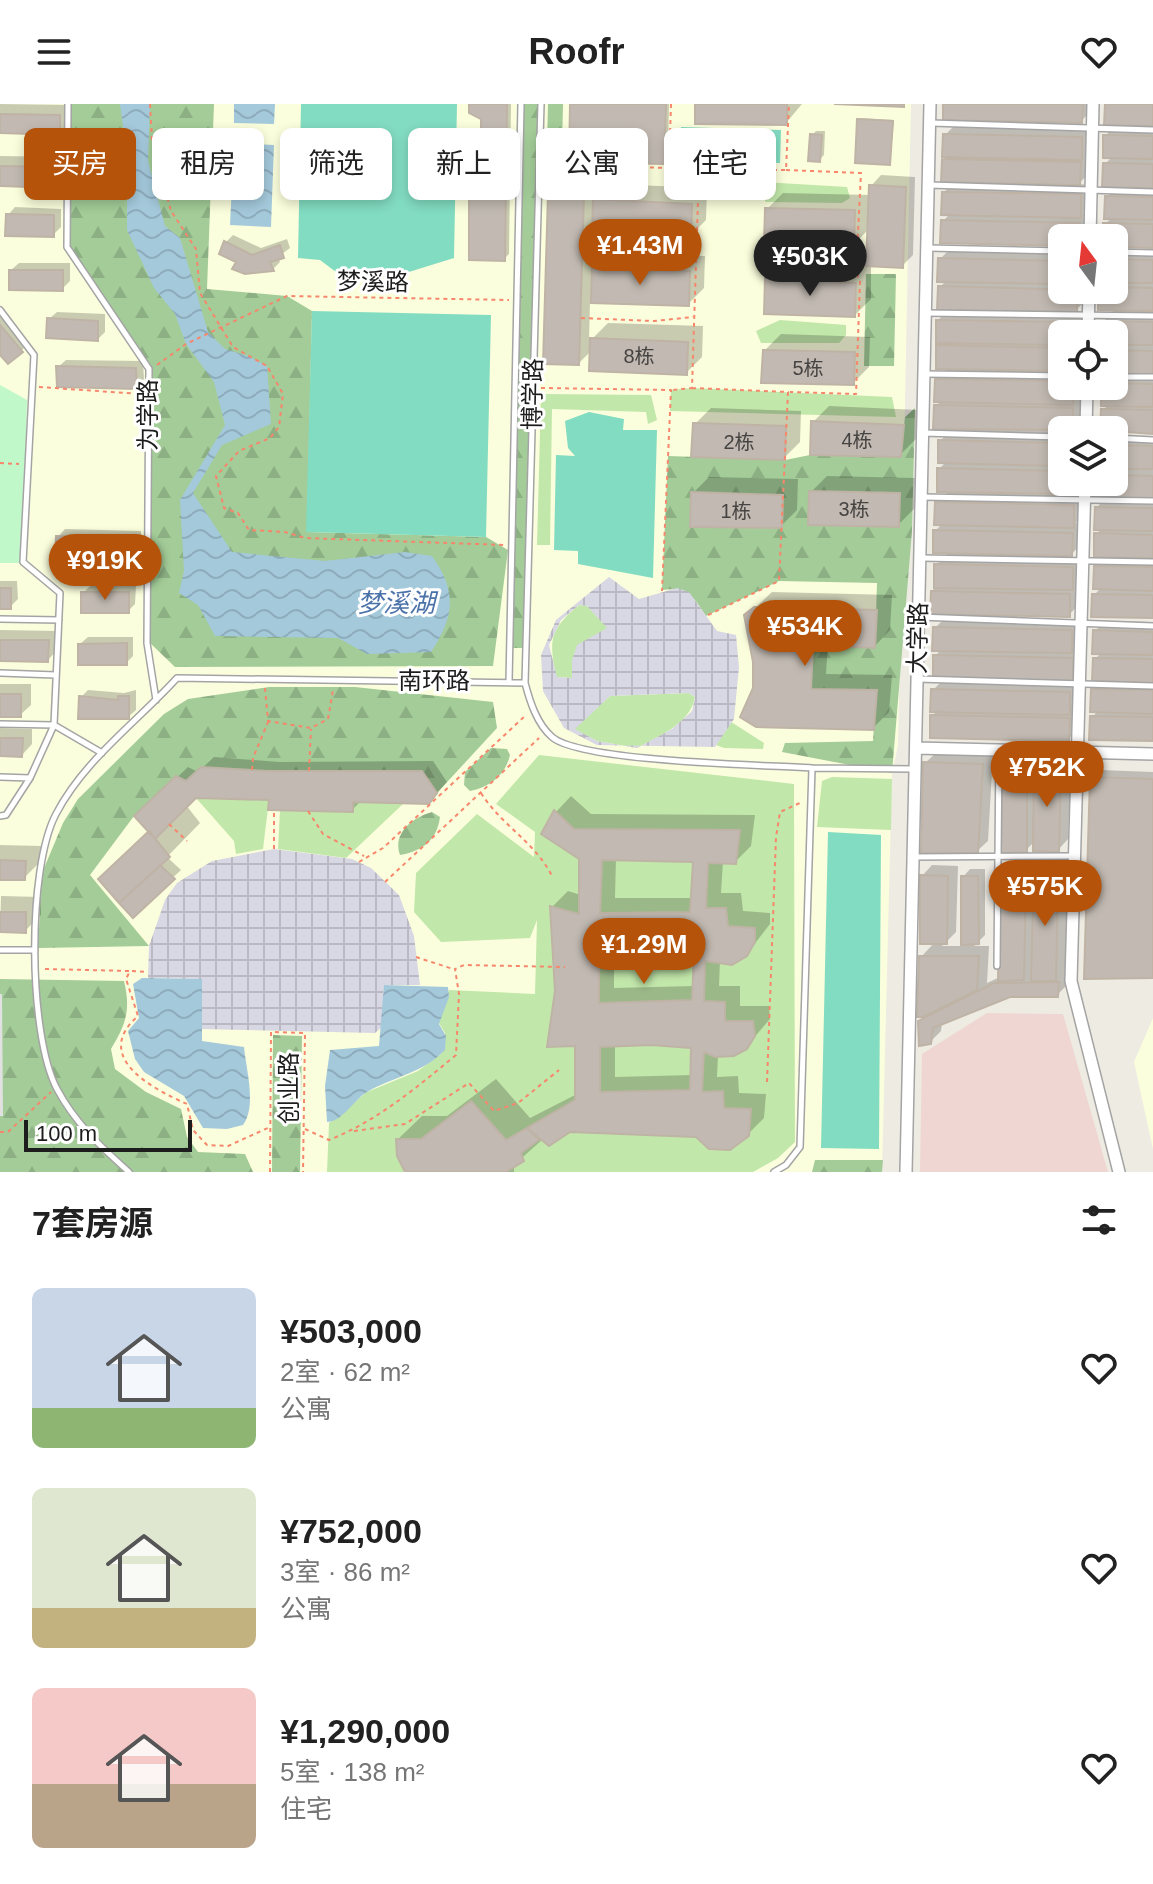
<!DOCTYPE html>
<html lang="zh">
<head>
<meta charset="utf-8">
<style>
  body { margin:0; font-family:Arial,"Noto Sans SC",sans-serif; background:#f6f6f6; color:#222; height:100vh; display:flex; flex-direction:column; font-size:30px; white-space:nowrap }
  * { box-sizing:border-box; margin:0 }
  p { font-size:26px; color:#767676 }
  .icon { flex:none; width:44px; height:44px; fill:none; stroke:currentColor; stroke-width:2; stroke-linecap:round; stroke-linejoin:round }
  .map { position:relative; height:1068px; overflow:hidden }
  .drawer { display:flex; flex-direction:column; background:#fff; flex:1 }
  .drawer>* { flex:none }
  .guide { position:absolute; left:24px; top:24px; width:1106px; height:72px; display:flex; gap:16px }
  .needle { width:52px; rotate:345deg }
  .controls { position:absolute; left:1048px; top:120px; display:grid; gap:16px }
  .controls a { display:grid; place-items:center; width:80px; height:80px; border-radius:12px; background:#fff; box-shadow:0 4px 12px #0003; font-size:40px }
  .scale { position:absolute; left:24px; bottom:20px; width:168px; box-sizing:border-box; padding-left:8px; border:4px solid #1d1d1d; border-top:0; font-size:22px; line-height:28px; white-space:nowrap; color:#1d1d1d; -webkit-text-stroke:6px #fff; paint-order:stroke }
  .price { position:absolute; translate:-50% -68px; padding:0 18px; border-radius:28px; background:#b45309; color:#fff; font-size:26px; line-height:52px; filter:drop-shadow(0 2px 4px #0008) }
  .price::after { content:''; position:absolute; left:50%; top:48px; width:24px; height:18px; margin-left:-12px; background:inherit; clip-path:polygon(0 0,100% 0,50% 100%) }
  .price.current { background:#222; color:#fff }
  ul { padding:0; list-style:none }
  li { display:flex; align-items:center; gap:24px; height:200px; padding:0 32px }
  li span { display:grid; place-items:center; flex:none; width:224px; height:160px; border-radius:12px; color:#555 }
  li>.icon { margin-inline-start:auto }
  span .icon { width:96px; height:96px; fill:#fffc; stroke-width:1 }
  li b { font-size:34px }
  h2 { display:flex; justify-content:space-between; align-items:center; height:96px; padding:0 32px; font-size:34px }
  .chip { padding:0 28px; border-radius:12px; background:#fff; box-shadow:0 4px 12px #0003; font-size:28px; line-height:72px }
  .chip.current { background:#b45309; color:#fff }
  header { display:flex; justify-content:space-between; align-items:center; height:104px; padding:0 32px; background:#fff; font-size:36px; font-weight:700 }
  .map>svg:first-child { display:block }
</style>
</head>
<body>
<header><svg class="icon" aria-label="menu" viewBox="0 0 24 24"><path d="M4 6h16M4 12h16M4 18h16"/></svg>Roofr<svg class="icon" aria-label="heart" viewBox="0 0 24 24"><path d="M12 20l-8-8c-3-5 5-10 8-4 3-6 11-1 8 4z"/></svg></header>
<div class="map">
<svg width="1153" height="1068" viewBox="0 0 1153 1068">
  <defs>
    <pattern id="forest-firs" width="22" height="20" patternUnits="userSpaceOnUse" patternTransform="scale(2)"><rect width="22" height="20" fill="#a3cc98"/><path d="M5 1l3.5 6h-7zM16 11l3.5 6h-7z" fill="#8caf83"/></pattern>
    <pattern id="plaza-grid" width="8" height="8" patternUnits="userSpaceOnUse" patternTransform="scale(2)"><rect width="8" height="8" fill="#d8d7e4"/><path d="M0 4h8M4 0v8" fill="none" stroke="#b9b8c3"/></pattern>
    <pattern id="water-waves" width="16" height="10" patternUnits="userSpaceOnUse" patternTransform="scale(2)"><rect width="16" height="10" fill="#a4c9db"/><path d="M0 5q4-4 8 0t8 0" fill="none" stroke="#8dacbc"/></pattern>
  </defs>
  <rect width="100%" height="100%" fill="#eeebe3"/>
  <!-- commercial -->
  <path fill="#efd6d2" d="M987,909L1063,910L1108,1068H920L922,950Z"/>
  <!-- education -->
  <path fill="#fbfedc" d="M0,0H911L898,642L892,669L882,1068H0Z
    M1153,914V1045L1134,958Z"/>
  <!-- grass -->
  <path fill="#c2e7aa" d="M763,78L847,83L850,94L842,99L766,98L760,90Z
    M596,136L675,138L683,147L682,156L676,161H597L586,155L587,144Z
    M774,146L845,150V160C824,175 781,174 758,161L763,151Z
    M780,216L846,221V231L839,239H761L756,227Z
    M692,284L892,293L896,313L670,307L671,286Z
    M541,290L651,291L657,316L648,320L646,308L552,305L550,441H537Z
    M579,501L587,502L608,524C584,538 571,543 572,574L556,573C549,536 549,526 579,501Z
    M689,589L695,593C690,620 659,632 637,644L597,637L574,625L610,592Z
    M725,614L764,639L763,645L724,644L711,639Z
    M539,651L794,680L795,1038L778,1054L753,1068H327L329,1019L367,988L418,967L442,949L445,929L439,919L449,886L535,890L537,816L530,834L441,838L414,808L416,769L477,710L534,753L535,728L496,700Z
    M832,673L892,675L891,726L817,723L822,677Z
    M196,694L269,696L263,745L236,750L234,737Z
    M353,698L404,699L346,754L278,745L280,706Z"/>
  <!-- forest -->
  <path fill="url(#forest-firs)" d="M70,0H214L207,185L287,192L312,207L307,428L486,433L508,446L493,562L175,563L148,537L150,264L68,142Z
    M522,0H538L525,544H511Z
    M548,0H563L562,43L547,39Z
    M866,170H896L894,262H864Z
    M915,304L912,427L892,669L782,648L785,639L873,637L876,586L811,585L813,541L875,544L877,479L779,477L706,512C693,492 687,482 662,486L668,352L785,356L810,351L901,353L905,313Z
    M269,583H355L493,598L497,624L437,689L422,667H267L202,663L186,677L176,672L134,712L90,771L149,842L38,844L42,769L63,719L78,695L164,610L188,595Z
    M491,644L507,645L510,651C505,672 490,683 470,687L464,681L465,668Z
    M432,708L440,713C437,736 423,747 400,751C392,729 413,713 432,708Z
    M0,875L124,877C131,906 126,920 111,945L115,965L146,988L181,1005L187,1033L198,1048L245,1050L253,1068H0Z
    M273,931L302,932L300,1068H272Z
    M815,1056H883L882,1068H812Z"/>
  <!-- park -->
  <path fill="#c0f8ca" d="M0,281L27,296L22,459H0Z"/>
  <!-- pitch -->
  <path fill="#82dcc1" d="M301,0H457L454,154L396,172L377,173L340,171L320,156L298,154Z
    M681,23L781,26L780,59L680,56Z
    M312,207L491,211L486,433L306,428Z
    M589,308L624,315L623,326H657L653,474L578,460V447L554,446L556,351L575,352L568,344L565,317Z
    M828,728L881,731L879,1045L821,1044Z"/>
  <!-- parking -->
  <path fill="#e1e1e1" d="M0,890H2L3,1012H0Z"/>
  <!-- plaza -->
  <path fill="url(#plaza-grid)" fill-rule="evenodd" d="M609,473L639,495L677,484L689,488L717,527L736,531L739,563L734,615L715,643L597,641L564,624L543,587L541,551L556,516ZM579,501L587,502L607,524L577,541L572,556V574L557,573L549,541L561,516ZM689,589L695,593L692,607L672,625L637,644L597,637L575,625L610,592Z
    M274,745L352,755L371,764L399,791L414,832L420,881H384L382,923L375,929L200,925L201,875L148,874L149,842L165,796L177,779L212,757Z"/>
  <!-- water -->
  <path fill="url(#water-waves)" d="M120,0H150L148,57L165,122L180,134L208,228L225,245L248,252L267,262L271,320L222,341L193,389L232,448L325,457L405,448L432,452C457,487 455,512 431,548L367,550L338,534L215,532L198,501L179,489L184,467L180,396L225,321L214,278L186,240L175,210L154,184L127,126V53Z
    M234,0H275L274,20L234,19Z
    M234,39L274,41L271,123L230,121Z
    M142,874L202,875V937L244,943C246,965 257,1002 243,1021L227,1025L203,1024L184,992L144,968L135,955L128,927L139,914L133,880Z
    M384,881L448,883L449,893L439,920L446,932L445,946C423,969 393,973 367,988C354,996 342,1018 327,1018L325,982L330,946L379,942Z"/>
  <!-- shadow -->
  <path fill="#0003" fill-rule="evenodd" d="M0,0L70,1V18L59,29H0Z
    M471,0H511L509,150L504,155L471,72L483,65V14Z
    M572,0H669L668,53L663,58Z
    M697,0H802L786,19Z
    M945,0H1092V6L1081,17Z
    M1107,0H1153V142L1114,141V134H1105V120L1112,114L1107,93L1119,81L1105,60L1113,52L1105,32L1117,20Z
    M861,14L894,16L890,59L859,16Z
    M955,21L1092,23L1090,69L1078,80L1091,81L1090,101L1083,109H1090L1085,134H1062V140L943,117L951,109L944,88L956,77L944,56L948,52L945,31Z
    M816,27H825L824,51L819,56L812,31Z
    M0,52L69,53V72L58,82L0,80Z
    M881,71L915,73L913,151L902,162L871,160V195L855,211L767,175L783,159L868,163L870,124L854,140L767,105L783,89L871,91V82Z
    M560,79L594,80L593,98L611,80L707,84L706,116L690,132L592,128L591,167L610,149L705,152L704,184L688,200L590,197L589,238L608,219L703,222L702,253L686,269L592,246L579,259L550,89Z
    M15,103L61,105V123L53,131L8,111Z
    M233,131L261,144L287,135L290,144L278,153L280,158L273,165L239,157L225,139Z
    M950,145L1062,147V186H1087L1086,196L1074,208L1085,209L1084,230H1062V282H1083L1077,294H1083L1082,315L1071,326H1062V378H1085L1073,391H1084L1083,411L1076,419H1082V440L1068,453L1083,454L1079,500L1069,511L933,488L936,461L950,448L935,427L943,419L937,399L950,386L939,365L946,358L940,337L954,323L936,302L942,296L937,275L949,263L938,242L944,237L938,216L951,204L940,183L947,176L940,155Z
    M1114,146H1153V328L1114,327L1103,306L1109,300L1103,282H1114V230H1102L1103,218L1116,204L1100,186H1114Z
    M19,159H70V177L62,185L11,166Z
    M0,205L29,239L21,247L0,248Z
    M57,208L105,210V228L98,235L49,215Z
    M781,230L870,233L869,263L853,279L765,246Z
    M66,256L143,257L144,275L136,283L58,263Z
    M829,302L919,306L916,335L900,351L813,318Z
    M711,304L801,307L800,338L784,354L695,320Z
    M1114,331L1153,332V512L1094,491L1101,484L1096,463L1108,451L1096,430L1103,424L1097,403L1108,392L1097,378H1114Z
    M827,372L915,374L914,405L898,421L811,388Z
    M709,373L798,375L797,406L781,422L693,389Z
    M65,425L141,427V446L133,453L58,433Z
    M0,477H17L18,495L10,503H0Z
    M91,481L136,482L135,500L128,507L83,489Z
    M772,488L892,491L890,526L875,542L828,540L826,570L892,571L889,608L873,624L755,585V558L746,512Z
    M945,514L1082,516V537L1075,544H1082V565L1069,578H1080L1079,625L1068,635L932,612L938,606L933,586L946,573L935,552L942,545L935,524Z
    M1105,517L1153,518V635L1092,613L1098,607L1093,586L1103,576L1095,555L1102,548L1095,527Z
    M0,526L58,527V545L48,556L0,555Z
    M88,533H133V552L126,559L80,540Z
    M0,580H31V601L20,611H0Z
    M88,586L124,589L136,586V606L128,613L81,593Z
    M0,624L32,625V640L22,651L0,650Z
    M936,649L993,650L988,737L977,747L925,659Z
    M1015,652H1036V662L1046,652L1071,653L1068,735L1058,746L1035,737L1026,746L1004,662Z
    M214,653L279,658L433,657L447,678L429,698L362,696L352,706L271,694L195,692L186,701L200,719L167,753L181,766L133,811L150,727L137,712L188,663L198,668Z
    M1100,666L1153,668V872L1092,674Z
    M571,692L591,710L755,711L751,742L735,758L723,757L721,789H741L743,807L770,809V820L746,851L720,857L719,882H740V902H769L770,915L746,943L718,951L717,973L738,972L739,989L766,990L764,1014L748,1030L570,1026L543,1035L514,1061V1068H408L398,1035L422,1012H447L496,975L530,1014L577,990V940L557,887L552,803L568,787L581,791V754L543,729L556,708ZM616,754L695,756L693,794H615ZM614,845L696,847L695,882L614,884ZM615,941L693,942L692,971L615,973Z
    M0,741L41,742L40,758L24,774H0Z
    M1012,759H1035V772L1046,760L1067,761L1068,880L1057,891H1010L942,918L941,927L930,938L920,918L927,911H919L921,853L935,838L922,772L932,761L958,762L956,828L942,842H963V773L970,765H985V831L974,842H989L987,879L1000,873L1002,770Z
    M1,792L41,793V811L25,827H0Z"/>
  <!-- building -->
  <path fill="#c2bab2" stroke="#bfb3a6" stroke-width="2" fill-rule="evenodd" d="M469,0H507L505,157L469,156V71L481,68V15L469,9Z
    M570,0H666L664,60L569,58Z
    M695,0H787V21L695,20Z
    M834,0H904V3Z
    M943,0H1083L1082,19L943,16Z
    M1105,0H1153V22L1104,21Z
    M0,10L60,11V31L0,29Z
    M857,15L893,17L890,61L855,59Z
    M810,30L822,31L820,58L808,57Z
    M943,30L1082,33V56L942,53Z
    M1103,31L1153,32V55L1103,54Z
    M942,55L1081,58L1080,81L941,78Z
    M1103,59L1153,60V84L1102,83Z
    M0,62L59,63V84L0,82Z
    M869,81L906,83L903,164L866,162Z
    M942,88L1081,90V114L941,111Z
    M548,89H584L579,261L543,260Z
    M1105,92L1153,93V116L1104,115Z
    M593,95L692,100L691,134L592,130Z
    M765,104L855,106L854,142L764,139Z
    M6,110L54,111V133L5,132Z
    M941,116L1080,119V134H1062V142L940,139Z
    M1103,119L1153,120V144L1114,143V134H1103Z
    M224,137L252,151L280,141L284,154L270,158L274,167L245,170L232,165L236,158L219,150Z
    M938,154L1062,157V180L937,178Z
    M1114,155L1153,156V179H1114Z
    M592,164L690,167L689,202L591,199Z
    M9,166H63V187L9,186Z
    M765,174L856,179L855,213L764,210Z
    M938,182L1077,186V208L937,206Z
    M1114,183L1153,184V207L1098,206V186H1114Z
    M47,214L98,217V237L46,234Z
    M936,216L1076,218L1075,230H1062V241L936,239Z
    M1101,217L1153,218V241H1114V230H1100Z
    M0,221L23,248L8,260L0,251Z
    M590,234L688,238L687,271L589,267Z
    M936,241L1062,244V267L936,265Z
    M763,246L855,248L854,281L761,279Z
    M1114,246L1153,247V270H1114Z
    M56,262L136,264L137,285L57,283Z
    M935,275L1062,277V282H1074L1073,301L934,298Z
    M1114,279L1153,280V303L1101,302V282H1114Z
    M934,301L1073,304V326L933,325Z
    M1101,305L1153,306V330L1100,326Z
    M811,317L904,321L901,353L810,351Z
    M693,319L786,322L785,356L691,353Z
    M938,336L1062,339V362L938,359Z
    M1114,341L1153,342V365H1114Z
    M937,364L1062,367V378H1076V390L937,388Z
    M1114,371L1153,372V395L1094,394L1095,378H1114Z
    M809,387L900,389L899,423L808,421Z
    M691,388L783,391L782,424L690,423Z
    M935,398L1074,401V424L934,421Z
    M1095,403L1153,404V427L1094,426Z
    M933,426L1073,429L1072,452L933,449Z
    M1094,429L1153,431V454L1094,453Z
    M56,432L134,434V455L55,454Z
    M934,460L1073,463V486L934,484Z
    M1094,462L1153,463V487L1093,485Z
    M0,484H11V505H0Z
    M931,487L1070,490V513L930,510Z
    M81,488H129V509H81Z
    M1092,490L1153,491V514L1091,513Z
    M754,503L877,506L875,544L813,541L811,585L877,586L874,626L756,623L740,613L753,584V558L744,511Z
    M933,523L1072,526V549L932,547Z
    M1093,526L1153,528V551L1092,550Z
    M0,536H49L48,558L0,557Z
    M127,539V561H78V540Z
    M933,551L1073,554V577L933,574Z
    M1093,554L1153,555V579L1092,577Z
    M931,585L1070,588V611L930,608Z
    M1091,585L1153,586V610L1090,608Z
    M0,590H21V613H0Z
    M79,592L118,596V592H129V615H78Z
    M930,611L1070,614L1069,637L930,634Z
    M1090,612L1153,613V637L1089,636Z
    M0,634H23L22,653L0,652Z
    M923,658L983,660L978,749H921Z
    M1002,662H1027V748L1001,749Z
    M1034,662L1061,663L1059,748L1033,747Z
    M201,663L267,667H422L437,689L429,700L353,698V708L268,706L269,696L196,694L155,735L134,712L176,672L186,677Z
    M1090,673L1153,675V874L1084,875Z
    M554,706L574,725L740,726L736,760L708,759L706,804H726L728,822L755,824V838L747,852L732,861L705,857L704,897L725,898V917H753L755,932L747,945L734,952L715,953L704,948L702,988L723,987L724,1004L751,1005L749,1032L730,1046L709,1045L696,1033L570,1028L549,1042L527,1024L575,996V942L547,943L555,887L550,802L579,810V755L541,730ZM602,756L693,758L690,808L600,809ZM599,846L694,849L692,896L599,899ZM651,941L691,944L690,986L600,988V943Z
    M149,727L170,753L119,799L98,775Z
    M0,756L26,757L25,776H0Z
    M160,761L175,775L133,814L119,799Z
    M1000,769H1026L1024,876L998,877Z
    M1034,770L1058,771L1056,877H1031Z
    M920,771L948,772L947,840H920Z
    M961,772H978L979,840L961,841Z
    M0,808H26V829L0,828Z
    M919,852H979L977,886L923,913H917Z
    M1059,878L1058,893H1010L933,924L931,940L919,942L918,917L994,879Z
    M471,997L506,1036L527,1024L539,1036L521,1049L524,1057L506,1068H405L397,1052L396,1035H421Z"/>
  <g fill="none" stroke-linecap="round" stroke-linejoin="round">
    <defs>
      <path id="lane" d="M68,0L67,143L149,265L147,539L156,596
        M931,19L1153,26
        M929,81L1153,88
        M928,144L1062,147
        M1114,148L1153,149
        M0,206L34,251L23,458L60,489L54,621L102,649
        M926,209L1153,212
        M925,270L1062,272
        M1114,273H1153
        M923,329L1062,333
        M1114,334L1153,336
        M922,393L1153,397
        M921,454L1153,458
        M919,513L1153,522
        M0,515L59,516
        M0,569L56,571
        M918,575L1153,582
        M509,578L521,0
        M525,579L541,0
        M0,620L54,621L30,674L6,711L0,712
        M812,664L915,665
        M0,673L30,674
        M914,753L1075,752
        M0,846H35
        M997,862L999,647
        M129,1068C101,1043 75,1019 57,985C28,930 27,765 56,710C84,656 137,618 177,574L525,579C530,598 537,620 552,633C581,658 765,661 812,664L800,1043L786,1061L774,1068"/>
      <path id="street" d="M1090,134L1093,0
        M1088,230L1089,186
        M1086,326L1087,282
        M1085,378L1071,877L1119,1068
        M916,644L1153,650
        M906,1068L930,0"/>
    </defs>
    <!-- lane casing -->
    <use href="#lane" stroke="#a4a4a4" stroke-width="8"/>
    <!-- street casing -->
    <use href="#street" stroke="#a4a4a4" stroke-width="14"/>
    <!-- path -->
    <path stroke="#f6876c" stroke-width="2" stroke-dasharray="4 4" stroke-linecap="butt" d="M150,0L152,36L171,107L196,145L200,189L233,243L267,262L283,290L279,323L270,334L239,347L216,372L224,404L238,409L249,426L285,428L305,434L505,441
      M671,0L669,64L699,65L692,284L672,286
      M465,58H481
      M546,60L668,64
      M701,65L786,66L789,0
      M786,66L861,69L856,168L860,177L856,290L790,288
      M581,214L654,217L693,213
      M157,261L186,240L287,192L509,196
      M39,283L141,290
      M541,284L671,286L662,487
      M692,284L788,288L779,477L706,512
      M0,359L19,360
      M265,584L268,617L311,624L328,615L333,586
      M252,666L253,654L268,618
      M309,667L311,625
      M481,689C501,721 535,738 552,772
      M308,707L323,730L364,752
      M169,720L187,737
      M274,745V706
      M359,758L383,744L525,612
      M385,778L539,634
      M416,853L453,865
      M45,865L130,867L126,875L138,912C91,953 153,985 187,1000L193,1026L207,1041L228,1042L270,1023
      M132,867L148,868
      M767,978L776,733L780,708L802,698
      M305,1025L329,1036C377,1017 416,984 456,951L459,890L455,865L464,861L565,863
      M354,1027L405,1020L469,979L494,1007L518,999L559,966
      M0,1028H8L51,988
      M270,1068L271,928L305,929L303,1068"/>
    <!-- lane -->
    <use href="#lane" stroke="#fff" stroke-width="5"/>
    <!-- street -->
    <use href="#street" stroke="#fff" stroke-width="11"/>
  </g>
  <g text-anchor="middle" stroke-width="6" stroke-linejoin="round" paint-order="stroke">
    <!-- number labels -->
    <g font-size="20" fill="#464442">
      <text x="639" y="259">8栋</text>
      <text x="808" y="271">5栋</text>
      <text x="857" y="343">4栋</text>
      <text x="739" y="345">2栋</text>
      <text x="854" y="412">3栋</text>
      <text x="736" y="414">1栋</text>
    </g>
    <!-- street labels -->
    <g font-size="24" fill="#1d1d1d" stroke="#fff">
      <text transform="translate(373 178) rotate(1)" y="8">梦溪路</text>
      <text transform="translate(533 290) rotate(-89)" y="8">博学路</text>
      <text transform="translate(148 311) rotate(-90)" y="8">为学路</text>
      <text transform="translate(918 534) rotate(-89)" y="8">大学路</text>
      <text x="434" y="585">南环路</text>
      <text transform="translate(289 984) rotate(-90)" y="8">创业路</text>
    </g>
    <!-- water labels -->
    <g font-size="26" font-style="italic" fill="#4c72aa" stroke="#fff">
      <text x="396" y="508">梦溪湖</text>
    </g>
  </g>
</svg>
<div class="controls">
<a><svg class="needle" viewBox="-14 -14 28 28"><path d="M0-13l5 13h-10z" fill="#e53935"/><path d="M0 13l5-13h-10z" fill="#767676"/></svg></a>
<a><svg class="icon" aria-label="locate" viewBox="0 0 24 24"><circle cx="12" cy="12" r="6"/><path d="M12 2v4M12 18v4M2 12h4M18 12h4"/></svg></a>
<a><svg class="icon" aria-label="layers" viewBox="0 0 24 24"><path d="M12 4l9 5-9 5-9-5zM3 14l9 5 9-5"/></svg></a>
</div>
<div class="scale">100 m</div>
<b class="price" style="left:640px;top:183px">¥1.43M</b>
<b class="price current" style="left:810px;top:194px">¥503K</b>
<b class="price" style="left:105px;top:498px">¥919K</b>
<b class="price" style="left:805px;top:564px">¥534K</b>
<b class="price" style="left:1047px;top:705px">¥752K</b>
<b class="price" style="left:1045px;top:824px">¥575K</b>
<b class="price" style="left:644px;top:882px">¥1.29M</b>
<div class="guide">
<a class="chip current">买房</a>
<a class="chip">租房</a>
<a class="chip">筛选</a>
<a class="chip">新上</a>
<a class="chip">公寓</a>
<a class="chip">住宅</a>
</div>
</div>
<section class="drawer">
<h2>7套房源<svg class="icon" aria-label="filters" viewBox="0 0 24 24"><path d="M4 7h16M4 17h16"/><circle cx="9" cy="7" r="2"/><circle cx="15" cy="17" r="2"/></svg></h2>
<ul>
<li><span style="background:linear-gradient(#c9d6e8 75%,#8fb573 0)"><svg class="icon" aria-label="home" viewBox="0 0 24 24"><path d="M3 11l9-7 9 7M6 9v11h12V9"/></svg></span><div><b>¥503,000</b><p>2室 · 62 m²</p><p>公寓</p></div><svg class="icon" aria-label="heart" viewBox="0 0 24 24"><path d="M12 20l-8-8c-3-5 5-10 8-4 3-6 11-1 8 4z"/></svg></li>
<li><span style="background:linear-gradient(#dfe7d0 75%,#c2b280 0)"><svg class="icon" aria-label="home" viewBox="0 0 24 24"><path d="M3 11l9-7 9 7M6 9v11h12V9"/></svg></span><div><b>¥752,000</b><p>3室 · 86 m²</p><p>公寓</p></div><svg class="icon" aria-label="heart" viewBox="0 0 24 24"><path d="M12 20l-8-8c-3-5 5-10 8-4 3-6 11-1 8 4z"/></svg></li>
<li><span style="background:linear-gradient(#f6c9c9 60%,#b9a48a 0)"><svg class="icon" aria-label="home" viewBox="0 0 24 24"><path d="M3 11l9-7 9 7M6 9v11h12V9"/></svg></span><div><b>¥1,290,000</b><p>5室 · 138 m²</p><p>住宅</p></div><svg class="icon" aria-label="heart" viewBox="0 0 24 24"><path d="M12 20l-8-8c-3-5 5-10 8-4 3-6 11-1 8 4z"/></svg></li>
</ul>
</section>
</body>
</html>
